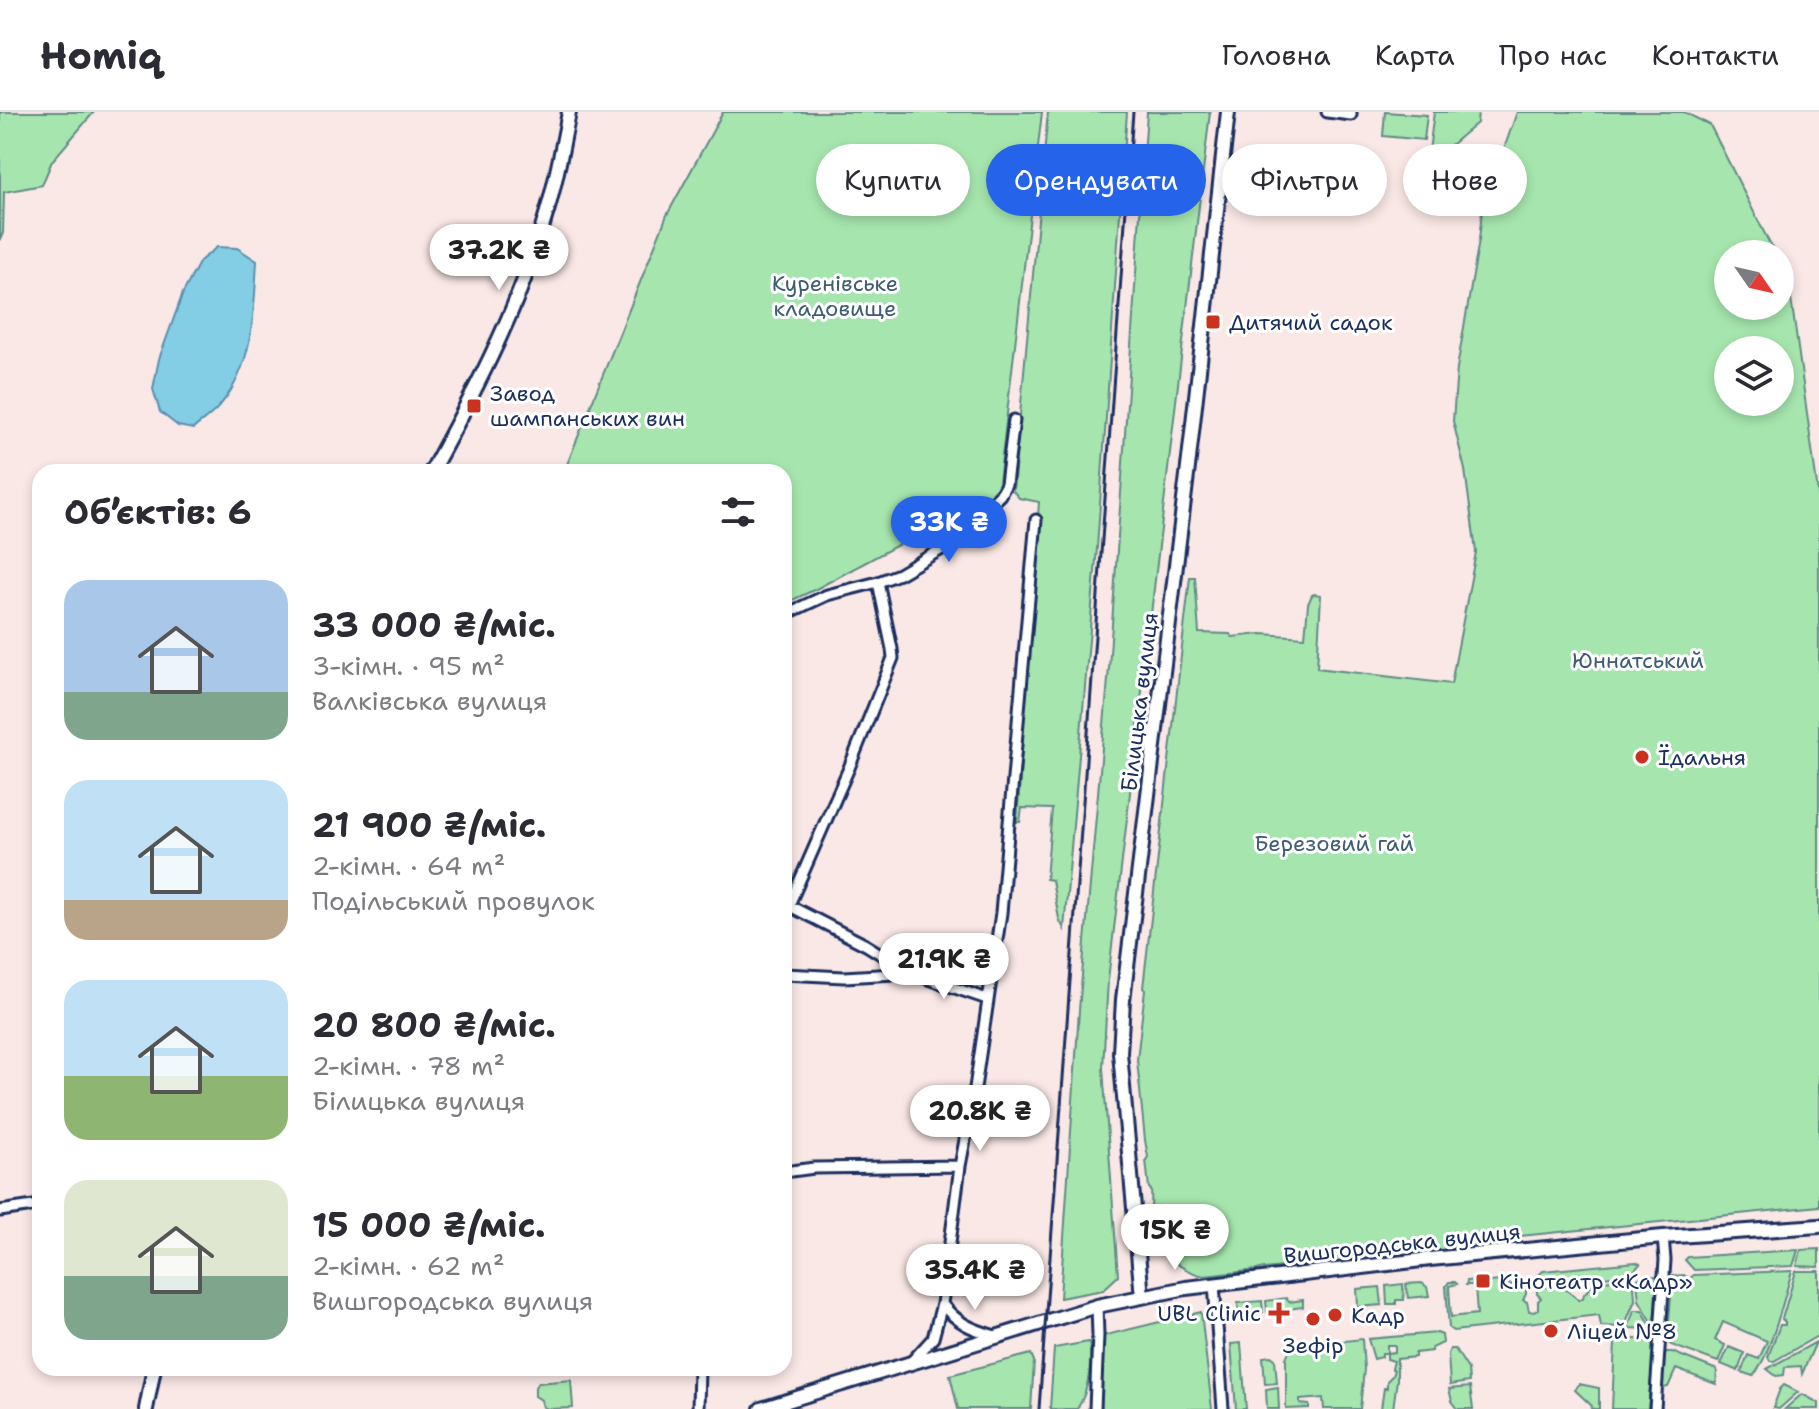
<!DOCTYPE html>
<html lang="uk">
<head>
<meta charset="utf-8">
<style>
  body { margin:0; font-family:"Shantell Sans",sans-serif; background:#f7f7f7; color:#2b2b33; height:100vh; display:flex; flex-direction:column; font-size:30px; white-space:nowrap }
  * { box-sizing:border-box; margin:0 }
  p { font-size:26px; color:#7c7c81 }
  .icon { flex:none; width:44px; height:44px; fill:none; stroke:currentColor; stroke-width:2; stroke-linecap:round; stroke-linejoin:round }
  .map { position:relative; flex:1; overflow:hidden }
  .details { position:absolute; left:32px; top:352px; width:760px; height:912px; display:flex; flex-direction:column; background:#fff; border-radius:24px; box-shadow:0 4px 12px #0003 }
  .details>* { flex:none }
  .guide { position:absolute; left:816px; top:32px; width:760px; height:72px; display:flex; gap:16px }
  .needle { width:52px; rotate:124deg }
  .tools { position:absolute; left:1714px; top:128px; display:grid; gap:16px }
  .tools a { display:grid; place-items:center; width:80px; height:80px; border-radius:50%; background:#fff; box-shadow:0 4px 12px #0003; font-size:40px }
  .price { position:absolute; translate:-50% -68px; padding:0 18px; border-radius:28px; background:#fff; color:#222; font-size:26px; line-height:52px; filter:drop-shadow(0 2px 4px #0008) }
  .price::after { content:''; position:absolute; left:50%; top:48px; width:24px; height:18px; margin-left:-12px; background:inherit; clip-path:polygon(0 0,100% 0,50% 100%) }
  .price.selected { background:#2563eb; color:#fff }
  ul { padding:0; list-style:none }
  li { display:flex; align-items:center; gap:24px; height:200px; padding:0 32px }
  li span { display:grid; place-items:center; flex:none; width:224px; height:160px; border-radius:24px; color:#555 }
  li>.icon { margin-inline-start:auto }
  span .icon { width:96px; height:96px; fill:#fffc; stroke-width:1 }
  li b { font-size:34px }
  h2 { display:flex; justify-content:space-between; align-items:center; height:96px; padding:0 32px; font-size:34px }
  .pill { padding:0 28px; border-radius:36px; background:#fff; box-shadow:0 4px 12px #0003; font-size:28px; line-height:72px }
  .pill.selected { background:#2563eb; color:#fff }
  header { display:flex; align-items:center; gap:48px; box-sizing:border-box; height:112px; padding:0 40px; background:#fff; border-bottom:2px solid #e1e1e2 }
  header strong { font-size:38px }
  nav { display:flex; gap:44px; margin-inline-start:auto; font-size:28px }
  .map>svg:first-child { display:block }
</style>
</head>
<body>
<header>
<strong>Homiq</strong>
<nav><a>Головна</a><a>Карта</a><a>Про нас</a><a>Контакти</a></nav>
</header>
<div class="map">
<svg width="1819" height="1297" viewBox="0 0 1819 1297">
  <rect width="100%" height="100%" fill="#fae8e6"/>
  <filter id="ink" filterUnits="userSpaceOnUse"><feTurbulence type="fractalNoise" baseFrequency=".0125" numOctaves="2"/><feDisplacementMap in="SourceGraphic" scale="16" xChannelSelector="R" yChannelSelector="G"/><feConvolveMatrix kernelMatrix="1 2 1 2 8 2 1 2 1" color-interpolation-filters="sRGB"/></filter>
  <g filter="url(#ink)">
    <!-- green -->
    <path fill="#a6e6ae" stroke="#608a86" stroke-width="2" fill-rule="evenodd" d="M0,0H94L52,49L42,73L4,80L3,121L0,128Z
      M723,0H1042L998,379L816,477L784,492V360H564L667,103Z
      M1048,0H1127L1097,436L1064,817L1059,807L1052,768L1046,767L1052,697L1022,696L1020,710H1017L1039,390L1019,386L1013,379Z
      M1147,0H1210L1108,868L1103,956L1118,1164L1103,1178L1060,1186L1079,898L1109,556Z
      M1385,0L1427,3L1424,28L1383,24Z
      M1434,0H1478L1477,11L1433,48L1428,47Z
      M1517,0H1684L1710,13L1775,142H1728V194H1780V153L1789,171L1819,388V1094L1480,1128V1136L1429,1142L1427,1133L1416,1135V1143L1330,1151L1329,1147L1323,1148V1151L1264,1157V1156L1257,1158L1204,1164C1178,1158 1155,1138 1152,1110C1150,1099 1152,1089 1151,1078L1149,1076L1146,1048L1148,1045L1145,1028L1137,948L1145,878L1143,876L1190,465H1195L1199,521L1230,522L1232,525L1261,522L1305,525L1308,492L1312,483L1314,482L1321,483L1317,556L1451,572L1476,440L1465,358L1453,309L1457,256L1479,128L1482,99ZM1728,238H1780V290H1728Z
      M1819,1137V1155L1797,1154L1801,1138Z
      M1798,1138L1793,1154L1694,1158L1685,1148L1688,1145Z
      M1636,1150L1640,1152L1631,1162L1537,1172L1536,1166L1543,1159Z
      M1792,1159C1785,1183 1769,1248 1753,1264L1741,1260L1748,1243L1759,1247L1767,1229L1723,1210L1715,1228L1725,1233L1718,1250L1671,1233L1667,1229L1673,1164L1684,1163L1689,1167L1694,1163Z
      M1796,1159H1819V1223L1774,1249H1770L1768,1245L1780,1213H1785V1210L1782,1207Z
      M1657,1164L1654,1213L1639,1188L1637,1168L1639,1166Z
      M1626,1166L1627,1172L1634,1173L1635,1188L1624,1215L1601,1214L1599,1203L1453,1219L1449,1216L1446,1174L1449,1170H1455L1457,1172L1449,1174L1451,1205L1477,1202L1475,1173H1466L1467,1169L1479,1168L1480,1171L1500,1169L1526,1177V1182L1523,1188L1527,1190L1529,1199L1534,1200L1538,1197V1189L1541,1186L1537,1182V1176L1560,1173L1579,1188L1583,1186L1584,1182L1595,1170Z
      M1422,1171L1427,1175L1429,1184L1408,1186L1406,1172Z
      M1403,1172L1404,1188H1396V1192H1387L1386,1174Z
      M1380,1175L1382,1193L1358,1195L1357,1177Z
      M1286,1186L1289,1190L1303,1188V1195L1267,1200L1266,1189Z
      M1262,1189L1263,1200L1245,1202V1204L1239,1205L1238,1191Z
      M1634,1198H1642L1652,1215L1651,1217L1628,1216Z
      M1201,1200L1212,1297H1098L1102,1224Z
      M1437,1221L1442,1223L1443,1231L1432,1236V1239L1415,1241V1245L1397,1247V1268L1393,1297H1381L1384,1276H1387V1269L1392,1264L1394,1258L1392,1257L1394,1249L1387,1247V1241L1395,1240V1233H1387V1241H1382V1245L1374,1247L1368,1227Z
      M1620,1226L1648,1228L1654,1233L1648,1297H1612L1615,1230Z
      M1362,1227L1364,1257L1360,1297H1324L1323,1286L1300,1288V1292L1309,1293V1296L1286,1297V1246L1291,1235Z
      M1089,1230C1092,1251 1089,1279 1077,1297H1050L1054,1236Z
      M1816,1230L1802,1262L1801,1254L1785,1255L1784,1263L1776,1264L1767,1257Z
      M1241,1231L1246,1297H1236L1231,1232Z
      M1729,1235L1744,1241L1738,1259L1721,1252Z
      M1450,1237H1455L1468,1257L1469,1270L1450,1273L1448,1242Z
      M1666,1240H1672L1717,1258L1716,1272L1676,1257L1668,1275L1663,1276L1660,1273L1663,1246Z
      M1031,1242L1034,1249L1031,1297H958L950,1263Z
      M1271,1244L1275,1247L1277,1271L1265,1272L1263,1245Z
      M571,1268L573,1296L548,1297L543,1295L541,1288L535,1284V1275L538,1271Z
      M1579,1272L1599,1276V1297H1591L1592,1294L1575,1278Z
      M1784,1273L1798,1280L1779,1297L1773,1296L1780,1277Z
      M1278,1275L1279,1297H1267L1266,1277Z
      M1470,1275L1473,1297H1458L1452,1289L1449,1277Z
      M1802,1282L1819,1291V1297H1785Z"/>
    <!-- water -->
    <path fill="#84cee5" stroke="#5a8eaf" stroke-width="2" d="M217,135L237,136L257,149C254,198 254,253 221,292C214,302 202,309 193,317L178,314L160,300L153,277L159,247L183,181L200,149Z"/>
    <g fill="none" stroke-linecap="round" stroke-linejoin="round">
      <defs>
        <path id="street" d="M1327,0L1351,3V0
          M784,503L827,483L878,470L899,462L947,434L1000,383L1006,372L1014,308
          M784,791L866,833L911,861L987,887
          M789,793L849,656L893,546L892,537L878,470
          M784,862L844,865L911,861
          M784,1060L814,1056L960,1054
          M0,1099L40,1093
          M1214,1172L1223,1297
          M942,1192C958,1212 972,1217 995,1224
          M912,1249L933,1226L942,1192L960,1054L975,976L1001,801L1036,408
          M698,1297L699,1256
          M1095,1297L1098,1223L1097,1194
          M1655,1297L1665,1148L1663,1125"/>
        <path id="secondary" d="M431,360C477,276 522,189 548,96C557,65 563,32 569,0
          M1142,1185L1120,941L1123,888L1189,347L1228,0
          M146,1297L154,1256
          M761,1297L1097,1194L1186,1176L1430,1147L1663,1125L1819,1114"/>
      </defs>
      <!-- street casing -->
      <use href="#street" stroke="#1b2f5e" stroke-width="15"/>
      <!-- secondary casing -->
      <use href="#secondary" stroke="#1b2f5e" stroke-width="18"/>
      <!-- street -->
      <use href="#street" stroke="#fff" stroke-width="9"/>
      <!-- secondary -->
      <use href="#secondary" stroke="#fff" stroke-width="12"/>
      <!-- rail -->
      <path stroke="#1b2f5e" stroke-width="3" d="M1039,1297L1133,0"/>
    </g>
  </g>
  <!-- markers -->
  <g fill="#c8321e" stroke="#fff" stroke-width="3">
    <rect x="1205" y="202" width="16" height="16" rx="4"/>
    <rect x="466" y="286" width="16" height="16" rx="4"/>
    <circle cx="1642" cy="645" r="8"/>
    <rect x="1475" y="1161" width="16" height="16" rx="4"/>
    <path d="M1275 1189h8v8h8v8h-8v8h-8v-8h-8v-8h8z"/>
    <circle cx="1335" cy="1203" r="8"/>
    <circle cx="1313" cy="1207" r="8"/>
    <circle cx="1551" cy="1219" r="8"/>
  </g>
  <g text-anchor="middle" stroke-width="6" stroke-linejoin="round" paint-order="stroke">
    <!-- park labels -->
    <g font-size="22" fill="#3e5d72" stroke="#fff">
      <text x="835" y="179">Куренівське<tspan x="835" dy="25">кладовище</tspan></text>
      <text x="1638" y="556">Юннатський</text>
      <text x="1334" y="739">Березовий гай</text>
    </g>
    <!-- poi labels -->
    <g font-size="22" fill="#1b2f5e" stroke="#fff" text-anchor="start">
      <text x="1229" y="218">Дитячий садок</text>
      <text x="490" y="289">Завод<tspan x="490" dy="25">шампанських вин</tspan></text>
      <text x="1658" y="653">Їдальня</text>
      <text x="1499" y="1177">Кінотеатр «Кадр»</text>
      <text x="1261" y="1209" text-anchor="end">UBL Clinic</text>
      <text x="1351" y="1211">Кадр</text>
      <text x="1567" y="1227">Ліцей №8</text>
      <text x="1313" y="1241" text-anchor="middle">Зефір</text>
    </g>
    <!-- street labels -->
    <g font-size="22" fill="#1b2f5e" stroke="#fff">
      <text transform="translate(1139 590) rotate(-83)" y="8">Білицька вулиця</text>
      <text transform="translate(1402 1131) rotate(-6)" y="8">Вишгородська вулиця</text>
    </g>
  </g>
</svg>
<div class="tools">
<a><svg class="needle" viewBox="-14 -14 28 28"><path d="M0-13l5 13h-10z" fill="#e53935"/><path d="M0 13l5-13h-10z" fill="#7c7c81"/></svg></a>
<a><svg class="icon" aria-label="layers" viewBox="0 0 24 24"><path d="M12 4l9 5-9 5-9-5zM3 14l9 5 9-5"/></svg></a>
</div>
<b class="price" style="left:499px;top:180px">37.2K ₴</b>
<b class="price selected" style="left:949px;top:452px">33K ₴</b>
<b class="price" style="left:944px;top:889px">21.9K ₴</b>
<b class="price" style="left:980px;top:1041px">20.8K ₴</b>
<b class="price" style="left:1175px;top:1160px">15K ₴</b>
<b class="price" style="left:975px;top:1200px">35.4K ₴</b>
<div class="guide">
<a class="pill">Купити</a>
<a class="pill selected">Орендувати</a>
<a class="pill">Фільтри</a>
<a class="pill">Нове</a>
</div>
<section class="details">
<h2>Об’єктів: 6<svg class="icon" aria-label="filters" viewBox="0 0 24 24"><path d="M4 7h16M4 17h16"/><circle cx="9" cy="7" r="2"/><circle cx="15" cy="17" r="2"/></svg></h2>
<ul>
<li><span style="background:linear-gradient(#a9c7e8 70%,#7fa58c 0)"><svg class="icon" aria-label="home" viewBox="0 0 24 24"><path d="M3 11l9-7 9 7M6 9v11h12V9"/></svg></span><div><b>33 000 ₴/міс.</b><p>3-кімн. · 95 m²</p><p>Валківська вулиця</p></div></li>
<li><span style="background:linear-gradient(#bfe0f5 75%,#b9a48a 0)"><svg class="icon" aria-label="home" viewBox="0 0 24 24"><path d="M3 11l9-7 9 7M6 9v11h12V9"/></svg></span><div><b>21 900 ₴/міс.</b><p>2-кімн. · 64 m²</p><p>Подільський провулок</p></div></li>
<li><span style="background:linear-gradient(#bfe0f5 60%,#8fb573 0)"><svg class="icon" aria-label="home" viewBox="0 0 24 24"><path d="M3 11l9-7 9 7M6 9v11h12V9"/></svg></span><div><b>20 800 ₴/міс.</b><p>2-кімн. · 78 m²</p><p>Білицька вулиця</p></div></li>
<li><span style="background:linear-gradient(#dfe7d0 60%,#7fa58c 0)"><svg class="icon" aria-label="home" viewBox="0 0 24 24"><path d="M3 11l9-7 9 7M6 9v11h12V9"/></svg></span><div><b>15 000 ₴/міс.</b><p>2-кімн. · 62 m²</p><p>Вишгородська вулиця</p></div></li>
</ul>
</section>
</div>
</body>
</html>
